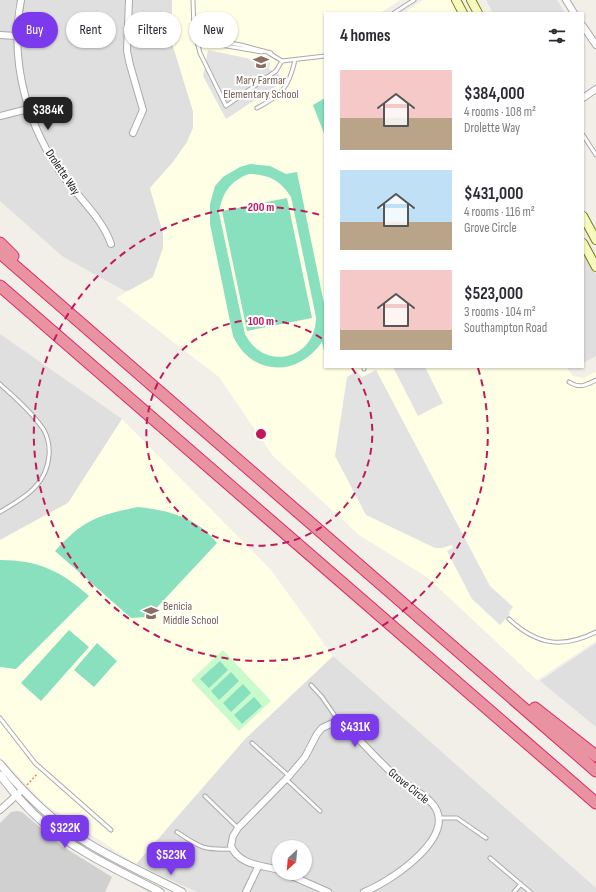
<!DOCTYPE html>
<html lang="en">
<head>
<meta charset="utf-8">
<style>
  body { margin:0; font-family:"Sofia Sans Condensed",sans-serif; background:#f2f2f3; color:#2b2b33; height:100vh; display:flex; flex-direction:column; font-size:15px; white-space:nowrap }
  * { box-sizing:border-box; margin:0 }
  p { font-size:13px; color:#7c7c81 }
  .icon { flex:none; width:22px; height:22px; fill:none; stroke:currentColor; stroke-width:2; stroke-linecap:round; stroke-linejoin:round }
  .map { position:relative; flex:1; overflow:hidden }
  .drawer { position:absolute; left:324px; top:12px; width:260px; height:356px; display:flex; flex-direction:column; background:#fff; border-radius:0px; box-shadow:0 1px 3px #0004 }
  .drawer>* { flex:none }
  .hud { position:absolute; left:12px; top:12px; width:252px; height:36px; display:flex; gap:8px }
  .needle { width:26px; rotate:206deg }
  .fabs { position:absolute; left:272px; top:840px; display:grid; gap:8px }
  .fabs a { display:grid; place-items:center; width:40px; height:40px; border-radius:50%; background:#fff; box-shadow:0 1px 3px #0004; font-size:20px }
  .price { position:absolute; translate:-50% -34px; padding:0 9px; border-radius:8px; background:#7c3aed; color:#fff; font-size:13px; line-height:26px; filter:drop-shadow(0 1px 2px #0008) }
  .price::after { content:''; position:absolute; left:50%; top:24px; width:12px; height:9px; margin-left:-6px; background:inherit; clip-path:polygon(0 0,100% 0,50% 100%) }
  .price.current { background:#222; color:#fff }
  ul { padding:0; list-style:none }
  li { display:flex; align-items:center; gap:12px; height:100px; padding:0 16px }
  li span { display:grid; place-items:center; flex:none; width:112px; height:80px; border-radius:0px; color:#555 }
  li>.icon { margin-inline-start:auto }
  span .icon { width:48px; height:48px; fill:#fffc; stroke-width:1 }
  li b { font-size:17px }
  h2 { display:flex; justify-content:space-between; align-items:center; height:48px; padding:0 16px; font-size:17px }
  .chip { padding:0 14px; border-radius:18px; background:#fff; box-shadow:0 1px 3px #0004; font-size:14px; line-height:36px }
  .chip.current { background:#7c3aed; color:#fff }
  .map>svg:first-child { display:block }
</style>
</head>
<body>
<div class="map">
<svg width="596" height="892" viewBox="0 0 596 892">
  <rect width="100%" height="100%" fill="#f2efe9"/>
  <!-- residential -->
  <path fill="#e0dfdf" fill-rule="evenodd" d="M0,0H172V43L193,111V128L187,142L173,162L150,188L163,233V248L153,277L134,289L125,291L62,256L0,201Z
    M486,0H557L565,13H493Z
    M583,251L596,275V356L583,363Z
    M0,334L122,419L68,503L0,540Z
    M596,643V727L540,681Z
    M333,656L596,888V892H197L136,864L245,739ZM279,847H305V873H279Z"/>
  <!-- education -->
  <path fill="#ffffe5" d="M172,0H400L380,13H325V367H566L573,376L583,378L596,372V641L537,680L427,577L359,535L273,456L219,377L116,298L153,277L163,248V233L150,188L173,162L187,142L193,128V111L172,43Z
    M423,0H451L457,13H404Z
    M122,419L271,570L333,656L245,739L136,864L46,805L0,757V540L68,503Z"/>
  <!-- religious -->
  <path fill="#d0d0d0" d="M17,811L22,812L62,846L112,877L105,892H0V823L11,812Z"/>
  <!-- park -->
  <path fill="#c8facc" d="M223,650L271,701L239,731L191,680Z"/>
  <!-- pitch -->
  <path fill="#88e0be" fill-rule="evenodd" d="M325,98V136L313,105Z
    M250,164L270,166L286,174L297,172L325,308V356L322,342C298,377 252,377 233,336L210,224V204L215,186L223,177L240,167ZM249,174C269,174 281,181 291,197L316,317C316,360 264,372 245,334L219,213C222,193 230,181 249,174Z
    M287,198L312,318L247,331L222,211Z
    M138,507C168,510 198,518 217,543L148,617L131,618L55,551C83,520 98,515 138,507Z
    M0,560C38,560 61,571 89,596L16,669L0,667Z
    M69,630L89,647L41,701L21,683Z
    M97,643L117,661L94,687L74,670Z
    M220,661L228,670L209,688L200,679Z
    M231,672L239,681L219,700L211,691Z
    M243,684L251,693L231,712L223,703Z
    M254,697L262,706L242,724L234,715Z"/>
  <!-- parking -->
  <path fill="#e2e2e2" d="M208,50L270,63L269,69L281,76L284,81L226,119L203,76Z
    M393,367H425L443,403L418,416Z
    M376,370L490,586L513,607L509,612L510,614L500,625L472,599L447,551L453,548L452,545L442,548H435L366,515L335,456L347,377L356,371L362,377Z"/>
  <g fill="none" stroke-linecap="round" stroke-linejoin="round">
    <defs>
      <path id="service" d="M193,0L194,30
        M394,13L414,0
        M197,41L262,52
        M269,53L282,61L325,56
        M271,53L241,45L202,38L194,30L200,53L226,106L276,71L282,61
        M257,108C282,95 289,87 295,60
        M583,135L596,155
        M364,369V367
        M569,382C580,389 586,385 596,380
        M0,384C14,397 30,410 41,426C47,433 50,445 49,455C47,485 24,498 0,512
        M509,619C537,645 562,649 596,632
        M311,685L322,697L340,723
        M0,718L35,763L111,830
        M252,743L289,776
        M286,779L320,811
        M205,796L238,828
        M439,818H457L486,838
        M177,832C201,848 203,850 232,849
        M490,858L530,892
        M514,892L521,884"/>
      <path id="minor" d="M21,0C9,63 28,129 66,180C82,201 103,220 111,244
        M129,0L127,51L130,65L143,110L133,133
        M566,0L574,13
        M583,26L596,45
        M0,35L17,36
        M583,98L596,89
        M0,116L28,109
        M0,810L19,793
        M279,870C262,865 240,866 231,846L233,836L238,828L289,776L305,757L317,734L322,728L333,723L341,724L350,730C365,746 380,762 395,776C408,788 430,795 437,811C450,842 388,883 364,892
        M285,873L328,892
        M246,892L258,867"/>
      <path id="tertiary" d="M0,764C23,792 51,820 83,840C114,860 149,875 182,892
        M0,775C13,792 27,809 44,823C77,852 122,872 160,892"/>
      <path id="secondary" d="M456,0L463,13
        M471,0L478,13
        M583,216L596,240
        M583,243L596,267"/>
      <path id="motorway" d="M0,243L13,256
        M0,253L596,771
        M0,286L596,803
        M535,708L596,756"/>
    </defs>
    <!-- service casing -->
    <use href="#service" stroke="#a9a9a9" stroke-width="5"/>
    <!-- minor casing -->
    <use href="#minor" stroke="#a9a9a9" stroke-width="8"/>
    <!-- tertiary casing -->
    <use href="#tertiary" stroke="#a9a9a9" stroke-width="9"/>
    <!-- secondary casing -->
    <use href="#secondary" stroke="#707d05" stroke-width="10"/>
    <!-- motorway casing -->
    <use href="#motorway" stroke="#dc2a67" stroke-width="13"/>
    <!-- path -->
    <path stroke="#fa8072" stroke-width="1.5" stroke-dasharray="2 2" stroke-linecap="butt" d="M27,785L38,773"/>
    <!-- service -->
    <use href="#service" stroke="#fff" stroke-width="3"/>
    <!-- minor -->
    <use href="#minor" stroke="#fff" stroke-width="6"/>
    <!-- tertiary -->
    <use href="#tertiary" stroke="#fff" stroke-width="7"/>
    <!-- secondary -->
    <use href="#secondary" stroke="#f7fabf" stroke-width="8"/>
    <!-- motorway -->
    <use href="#motorway" stroke="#e892a2" stroke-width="11"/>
  </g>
  <!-- distance rings -->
  <g fill="none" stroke="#c2185b" stroke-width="2" stroke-dasharray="7 5">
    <path d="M352 368A113 113 0 1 1 324 340"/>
    <path d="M478 368A227 227 0 1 1 324 216"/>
  </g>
  <!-- icons -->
  <defs>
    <symbol id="school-bare" viewBox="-9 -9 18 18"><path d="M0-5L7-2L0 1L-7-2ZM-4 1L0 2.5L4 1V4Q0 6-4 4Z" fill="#8d6e63" stroke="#fff" stroke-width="2.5" paint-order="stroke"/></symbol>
  </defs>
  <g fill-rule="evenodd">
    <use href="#school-bare" x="250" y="51" width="22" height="22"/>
    <use href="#school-bare" x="140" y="602" width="22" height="22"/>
  </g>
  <g text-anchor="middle" stroke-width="4" stroke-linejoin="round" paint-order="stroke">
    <!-- education labels -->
    <g font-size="12" fill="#785e54" stroke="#fff">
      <text x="261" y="84">Mary Farmar<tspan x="261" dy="14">Elementary School</tspan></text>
      <text x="163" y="610" text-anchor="start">Benicia<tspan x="163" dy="14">Middle School</tspan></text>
    </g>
    <!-- street labels -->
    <g font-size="12" fill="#222" stroke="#fff">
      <text transform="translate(63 172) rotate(56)" y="4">Drolette Way</text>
      <text transform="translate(409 786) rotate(39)" y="4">Grove Circle</text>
    </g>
  </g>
  <circle cx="261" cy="434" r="6" fill="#c2185b" stroke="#fff" stroke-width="2"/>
  <g font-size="12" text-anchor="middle" font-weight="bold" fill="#c2185b" stroke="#fff" stroke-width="4" stroke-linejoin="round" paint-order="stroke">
    <text x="261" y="211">200 m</text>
    <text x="261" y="325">100 m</text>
  </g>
</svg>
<div class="fabs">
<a><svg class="needle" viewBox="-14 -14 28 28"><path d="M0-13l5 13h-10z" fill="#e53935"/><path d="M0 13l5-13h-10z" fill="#7c7c81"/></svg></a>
</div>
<b class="price current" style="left:48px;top:131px">$384K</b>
<b class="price" style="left:355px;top:748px">$431K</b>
<b class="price" style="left:65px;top:849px">$322K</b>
<b class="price" style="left:171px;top:876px">$523K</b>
<div class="hud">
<a class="chip current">Buy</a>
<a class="chip">Rent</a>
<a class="chip">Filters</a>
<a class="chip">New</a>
</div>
<section class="drawer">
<h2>4 homes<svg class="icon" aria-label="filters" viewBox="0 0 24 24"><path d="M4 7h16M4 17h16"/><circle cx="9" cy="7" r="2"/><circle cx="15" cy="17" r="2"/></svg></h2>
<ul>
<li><span style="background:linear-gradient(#f6c9c9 60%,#b9a48a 0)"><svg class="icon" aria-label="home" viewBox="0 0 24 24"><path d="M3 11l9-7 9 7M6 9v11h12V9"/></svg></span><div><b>$384,000</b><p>4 rooms · 108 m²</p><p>Drolette Way</p></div></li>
<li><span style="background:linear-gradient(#bfe0f5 65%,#b9a48a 0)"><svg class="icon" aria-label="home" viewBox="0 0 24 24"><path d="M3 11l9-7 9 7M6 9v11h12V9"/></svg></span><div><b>$431,000</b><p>4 rooms · 116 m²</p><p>Grove Circle</p></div></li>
<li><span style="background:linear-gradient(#f6c9c9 75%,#b9a48a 0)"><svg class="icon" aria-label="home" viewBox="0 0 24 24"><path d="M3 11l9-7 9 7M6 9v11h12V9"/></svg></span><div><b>$523,000</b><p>3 rooms · 104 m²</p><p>Southampton Road</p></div></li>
</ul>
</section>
</div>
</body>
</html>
